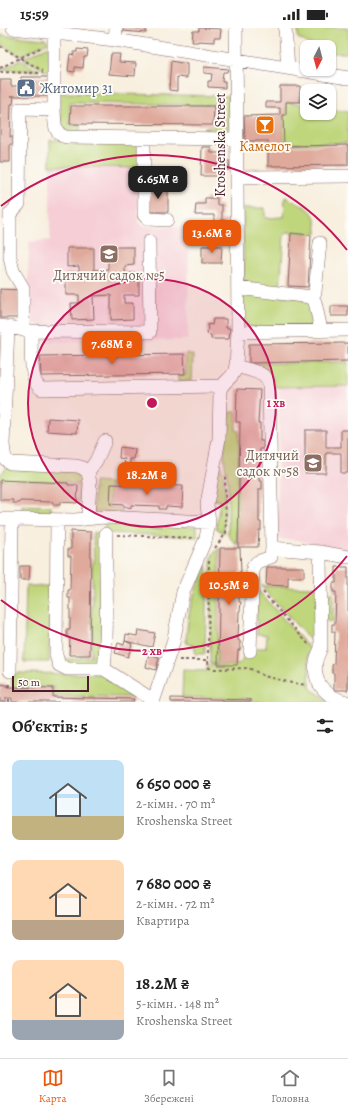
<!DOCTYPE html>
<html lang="uk">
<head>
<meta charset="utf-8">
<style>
  body { margin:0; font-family:Alegreya,serif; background:#f2f2f2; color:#222; height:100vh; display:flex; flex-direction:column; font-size:15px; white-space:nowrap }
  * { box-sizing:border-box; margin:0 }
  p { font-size:13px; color:#767676 }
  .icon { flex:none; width:22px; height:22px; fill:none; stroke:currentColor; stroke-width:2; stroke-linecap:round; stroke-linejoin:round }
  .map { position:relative; height:674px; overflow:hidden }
  .panel { display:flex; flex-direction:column; background:#fff; flex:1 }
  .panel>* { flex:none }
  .needle { width:26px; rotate:186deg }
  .tools { position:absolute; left:300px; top:12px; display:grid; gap:8px }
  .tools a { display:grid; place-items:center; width:36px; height:36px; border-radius:8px; background:#fff; box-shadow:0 1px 3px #0004; font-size:20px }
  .scale { position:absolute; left:12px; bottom:10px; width:77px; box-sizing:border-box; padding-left:4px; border:2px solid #4a1f2b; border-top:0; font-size:11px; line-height:14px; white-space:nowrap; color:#4a1f2b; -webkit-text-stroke:3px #fdfcf7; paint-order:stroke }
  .price { position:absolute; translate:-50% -34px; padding:0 9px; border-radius:8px; background:#ea580c; color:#fff; font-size:13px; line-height:26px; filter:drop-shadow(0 1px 2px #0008) }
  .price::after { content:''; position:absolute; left:50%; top:24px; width:12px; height:9px; margin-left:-6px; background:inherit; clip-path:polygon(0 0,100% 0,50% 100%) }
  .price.active { background:#222; color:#fff }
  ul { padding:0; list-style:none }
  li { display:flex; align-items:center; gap:12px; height:100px; padding:0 12px }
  li span { display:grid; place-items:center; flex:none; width:112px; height:80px; border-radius:8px; color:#555 }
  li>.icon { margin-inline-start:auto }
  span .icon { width:48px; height:48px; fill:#fffc; stroke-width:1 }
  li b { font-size:17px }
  h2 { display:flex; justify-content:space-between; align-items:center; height:48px; padding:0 12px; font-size:17px }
  .status { display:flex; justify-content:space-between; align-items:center; height:28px; padding:0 20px; background:#fff; direction:ltr }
  .status svg { height:11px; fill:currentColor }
  .dock { display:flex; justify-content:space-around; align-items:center; height:56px; border-top:1px solid #e0e0e0; background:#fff; font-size:11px; color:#767676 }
  .dock a { display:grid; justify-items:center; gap:2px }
  .dock .active { color:#ea580c }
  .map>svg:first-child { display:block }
</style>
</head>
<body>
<div class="status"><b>15:59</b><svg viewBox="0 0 49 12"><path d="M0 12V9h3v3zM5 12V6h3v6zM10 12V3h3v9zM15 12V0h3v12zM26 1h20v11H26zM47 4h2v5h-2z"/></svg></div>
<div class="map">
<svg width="348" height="674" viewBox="0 0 348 674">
  <rect width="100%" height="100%" fill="#fdfcf7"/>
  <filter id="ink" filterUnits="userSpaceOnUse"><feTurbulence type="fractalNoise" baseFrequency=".025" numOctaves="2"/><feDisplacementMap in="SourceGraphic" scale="8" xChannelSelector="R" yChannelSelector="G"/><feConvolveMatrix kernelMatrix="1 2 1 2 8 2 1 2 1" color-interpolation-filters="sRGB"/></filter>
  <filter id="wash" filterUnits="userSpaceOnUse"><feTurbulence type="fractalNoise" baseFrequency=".012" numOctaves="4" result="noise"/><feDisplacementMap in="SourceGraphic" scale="16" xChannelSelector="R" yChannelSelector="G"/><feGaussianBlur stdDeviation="0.9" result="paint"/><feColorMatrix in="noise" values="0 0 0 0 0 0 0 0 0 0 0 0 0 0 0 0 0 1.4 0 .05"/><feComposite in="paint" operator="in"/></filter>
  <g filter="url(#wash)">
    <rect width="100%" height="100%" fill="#f8efde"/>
    <!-- built -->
    <path fill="#f6cfd6" d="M50,138L140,140L138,194L142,198L189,199L188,312L42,314L40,312V297L27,295L29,214L50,212Z
      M348,358V523L297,512L277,511L279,359Z"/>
    <!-- green -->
    <path fill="#bfd67b" stroke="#847a53" d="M298,0H348V25H329V19H315L298,10Z
      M0,7L46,11L49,14L20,28L0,16Z
      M49,18L50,43H45L23,30Z
      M20,32L39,43L0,42Z
      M59,65L229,68V99L225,105L205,106V99H214L215,77L70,75V97H80V104L64,103L62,102Z
      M286,74L307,77V85H329V81L348,84V115L284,116L283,87H286Z
      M50,112L135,113L138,114L140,140L50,138Z
      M285,169C306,180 317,179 317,206L286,204L284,207L280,261L244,255L243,180H265V190L284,189Z
      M243,266L307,270L319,300L250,299L244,291Z
      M186,325L193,327L192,353H178V348L186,347Z
      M348,334V358L272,359L250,336Z
      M230,384H236V402L239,403L237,518L228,507V454L224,431L225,411L230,398Z
      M218,433C229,448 224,486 224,505L216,500L220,473L213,471Z
      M7,439L81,443L85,459L78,475V456H69V454L0,452V447Z
      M94,454L110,455L109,479L122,480V485L93,484Z
      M22,477L51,478V484L22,483Z
      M104,492L197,499V509L108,505L104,498Z
      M93,504L103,507L101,628L92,637H68L59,628L64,631H80V629H91L93,595H91L92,577H93L92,536L94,535Z
      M219,520L217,636L210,635L211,532L213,526Z
      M207,537L205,626H195V617L187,616L186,612C188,583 193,563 207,537Z
      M26,558H51L49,634H24Z
      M261,558L316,559L318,621Z
      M256,560L312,623L308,625L310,659C315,666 325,667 328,674H252V671L182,669L183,642L207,643V637H238L242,633L244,626L257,620H266L267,607L257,606Z
      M330,565H333V594H328L326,592V568Z
      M18,645L99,646L106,648L133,669L54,668V659H12V649Z"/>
    <g id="blocks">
      <!-- building -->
      <path fill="#dfa99b" d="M123,0H146V5L123,3Z
        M199,0L221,1L220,10H214V14L198,13V14H192L193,3H199Z
        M77,21L88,22L87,29H84L83,40L75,39V44L68,43L70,26L74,27V24H77Z
        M111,26H120L119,34L136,35L135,48L109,46Z
        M171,33L187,36V50L177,49V63L169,62Z
        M204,39L228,41L227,44H223L222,54H225V60L208,59V53H211L212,46L204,45Z
        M21,49H49V68H11H14L13,76H11L10,109H13V116H10V134H0V52H11V58H21Z
        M280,58H300V74H286V87H283L284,118L348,117V137L268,138V113H245L244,88L280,87V80H266V74H280Z
        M71,78H214L213,97L70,96Z
        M202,119H211V125H222V133H230L229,142H222V148H201Z
        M149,145H158L157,159L149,158Z
        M149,161H168V184H149Z
        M205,170H217V177H222V192H227L226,201L214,200V187H195L196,176H205Z
        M291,205L311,207L308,259L288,258Z
        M202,218H222L221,235H202Z
        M108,219H134V237L125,238V245H139V267H124V275H133V291L111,292V267L93,268L94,291L72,292L71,275H79V267H66V245H79V238L67,239V220H94V242L108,241Z
        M0,261L19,262V290H0Z
        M331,278H348V288H331Z
        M213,291H226V300H230L229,311H211V307L207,306L208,296L212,297Z
        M348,315V333L249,335V316Z
        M184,326L185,346L41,348L40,328Z
        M237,361L260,362L258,395H260V413H263V421H260L259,453H262V461H259V494H261V502H259L258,519H238L240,394H236Z
        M48,390L78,392L77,405L47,403Z
        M305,402H326V419H341V402H348V445H341V425H326V445H305Z
        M120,419L135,421L134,431H130V436L124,435L125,431L119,430Z
        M0,452L68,455V457H78L77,475L60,474V477H53V474L20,473V475H13V472H0Z
        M111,456L183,458L182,479L166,478V481H159V478L131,477V480L128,479H124V477L110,476Z
        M71,503L91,504L90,627H69L70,610H67V602H70V570H68V562H70L71,528H68V521H71Z
        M220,520H240L241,544H239V574H241L240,583H239L238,612L240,613V622H238L237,637H218Z
        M20,538H30L29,552H20Z
        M267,539H304V549H288V558L266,557Z
        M336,539H348V662H334V645H332V637L334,636L335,604H332V596H335L336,564H333V555H336Z
        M138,602L155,605L152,619L125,613L126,606L137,608Z
        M125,613L132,616L128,629L115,625L118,615L124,617Z
        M149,626L159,629L156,642L146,639Z
        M0,656L7,657V659L53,660V669L134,671L133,674H12V670H6V674H0Z
        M171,670L251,672V674H171Z"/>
    </g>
  </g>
  <g filter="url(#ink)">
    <use href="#blocks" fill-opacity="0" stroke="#87686a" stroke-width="1"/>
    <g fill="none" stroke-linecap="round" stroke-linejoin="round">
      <defs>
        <path id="minor" d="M13,0L115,12L348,50
          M285,0L288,40
          M54,4V82
          M115,12L116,0
          M144,110V187L148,191L167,192
          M237,149L348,148
          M238,260L311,269L315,274L321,302
          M312,270L315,264L320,215
          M0,298L8,299L3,417L5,431L10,435L76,438L81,439L88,444
          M8,299L31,303C32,316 28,355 42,361L221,358
          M23,302V260L13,243L10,229V186L19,176L20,81L54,82C55,93 53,106 66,109L237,111
          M31,303L150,304L149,214
          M238,304L348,302
          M236,338C246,342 266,343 269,355L272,520L320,524L348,529
          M88,490L90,455L88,444L96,433L105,413
          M0,491H12L10,643
          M12,491L75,492L104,489L209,494
          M57,492L56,627L59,637L67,641H104C109,597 105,551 106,506
          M320,524L321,619C320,624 316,629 316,634C312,656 328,670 347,674
          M250,623L253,539L257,534L271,529L272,520
          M104,641L153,672
          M153,674L173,615L183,564L206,510L209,494L207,476L219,411L220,363C222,354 232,351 235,342C237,335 237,314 238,304L236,0"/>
      </defs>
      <!-- minor casing -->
      <use href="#minor" stroke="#87686a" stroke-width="14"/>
      <!-- path -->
      <path stroke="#87686a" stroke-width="2" stroke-dasharray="3 3" stroke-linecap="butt" d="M0,18L43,43
        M0,40L42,19
        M0,44L43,45
        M117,507L194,510
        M215,520L226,505L225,447
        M263,564L309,617
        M179,632H208L209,533
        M208,633L209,640L214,641L249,640L264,648L292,655L307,657
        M9,659V654
        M9,674V670"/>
      <!-- minor -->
      <use href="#minor" stroke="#fff" stroke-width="13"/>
    </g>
  </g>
  <!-- distance rings -->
  <circle cx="152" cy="375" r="124" fill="#c2185b" fill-opacity=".12"/>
  <g fill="none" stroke="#c2185b" stroke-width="2">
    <circle cx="152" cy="375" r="124"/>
    <path d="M347 528A248 248 0 0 1 1 572M1 178A248 248 0 0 1 347 222"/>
  </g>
  <!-- icons -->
  <defs>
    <symbol id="civic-square" viewBox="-11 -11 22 22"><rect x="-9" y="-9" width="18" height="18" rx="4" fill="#5c6f8a" stroke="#fdfcf7"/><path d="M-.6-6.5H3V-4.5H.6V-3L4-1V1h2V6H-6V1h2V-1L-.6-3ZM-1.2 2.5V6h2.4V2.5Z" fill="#fff"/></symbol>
    <symbol id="bar-square" viewBox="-11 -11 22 22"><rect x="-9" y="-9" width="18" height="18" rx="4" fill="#e8710a" stroke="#fdfcf7"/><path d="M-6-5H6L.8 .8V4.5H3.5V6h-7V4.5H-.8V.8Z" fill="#fff"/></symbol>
    <symbol id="school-square" viewBox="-11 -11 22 22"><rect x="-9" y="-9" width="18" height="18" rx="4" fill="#8d6e63" stroke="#fdfcf7"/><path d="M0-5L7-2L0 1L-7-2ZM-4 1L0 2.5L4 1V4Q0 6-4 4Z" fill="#fff"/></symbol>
  </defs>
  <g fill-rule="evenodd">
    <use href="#civic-square" x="15" y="49" width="22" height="22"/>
    <use href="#bar-square" x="254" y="86" width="22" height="22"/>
    <use href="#school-square" x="98" y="215" width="22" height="22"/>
    <use href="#school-square" x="302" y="424" width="22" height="22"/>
  </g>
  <g text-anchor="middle" stroke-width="3.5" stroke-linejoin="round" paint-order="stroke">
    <!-- service labels -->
    <g font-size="14" fill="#4e5e75" stroke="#fdfcf7" text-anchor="start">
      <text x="40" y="65">Житомир 31</text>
    </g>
    <!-- street labels -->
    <g font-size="14" fill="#4a1f2b" stroke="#fdfcf7">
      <text transform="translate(220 117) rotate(-90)" y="5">Kroshenska Street</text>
    </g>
    <!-- food labels -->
    <g font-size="14" fill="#c56008" stroke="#fdfcf7">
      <text x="265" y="123">Камелот</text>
    </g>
    <!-- education labels -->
    <g font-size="14" fill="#785e54" stroke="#fdfcf7">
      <text x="109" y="252">Дитячий садок №5</text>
      <text x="299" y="432" text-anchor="end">Дитячий<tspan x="299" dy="16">садок №58</tspan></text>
    </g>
  </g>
  <circle cx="152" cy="375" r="6" fill="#c2185b" stroke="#fdfcf7" stroke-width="2"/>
  <g font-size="12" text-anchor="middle" font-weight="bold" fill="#c2185b" stroke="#fdfcf7" stroke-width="3.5" stroke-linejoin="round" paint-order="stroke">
    <text x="276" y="379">1 хв</text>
    <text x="152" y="627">2 хв</text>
  </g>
</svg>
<div class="tools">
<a><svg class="needle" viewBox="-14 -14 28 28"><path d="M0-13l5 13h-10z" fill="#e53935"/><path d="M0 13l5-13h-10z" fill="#767676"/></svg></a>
<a><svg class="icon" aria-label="layers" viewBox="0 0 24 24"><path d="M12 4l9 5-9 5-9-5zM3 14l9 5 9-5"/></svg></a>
</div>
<div class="scale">50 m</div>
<b class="price active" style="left:158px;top:172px">6.65M ₴</b>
<b class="price" style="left:212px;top:226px">13.6M ₴</b>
<b class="price" style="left:112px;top:337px">7.68M ₴</b>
<b class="price" style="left:147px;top:468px">18.2M ₴</b>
<b class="price" style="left:229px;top:578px">10.5M ₴</b>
</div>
<section class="panel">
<h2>Об’єктів: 5<svg class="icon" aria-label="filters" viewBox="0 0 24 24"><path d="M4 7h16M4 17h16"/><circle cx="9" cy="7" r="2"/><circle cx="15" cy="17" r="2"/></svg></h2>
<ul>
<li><span style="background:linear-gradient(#bfe0f5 70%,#c2b280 0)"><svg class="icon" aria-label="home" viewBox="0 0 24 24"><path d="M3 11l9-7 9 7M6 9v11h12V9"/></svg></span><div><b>6 650 000 ₴</b><p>2-кімн. · 70 m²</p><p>Kroshenska Street</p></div></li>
<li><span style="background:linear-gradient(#ffd9b3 75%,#b9a48a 0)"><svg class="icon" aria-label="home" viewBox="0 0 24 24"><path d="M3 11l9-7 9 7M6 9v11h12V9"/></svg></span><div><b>7 680 000 ₴</b><p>2-кімн. · 72 m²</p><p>Квартира</p></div></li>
<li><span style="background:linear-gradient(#ffd9b3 75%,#9aa5b1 0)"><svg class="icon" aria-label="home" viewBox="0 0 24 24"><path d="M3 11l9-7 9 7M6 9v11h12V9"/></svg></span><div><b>18.2M ₴</b><p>5-кімн. · 148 m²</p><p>Kroshenska Street</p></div></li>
</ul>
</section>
<nav class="dock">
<a class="active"><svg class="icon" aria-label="map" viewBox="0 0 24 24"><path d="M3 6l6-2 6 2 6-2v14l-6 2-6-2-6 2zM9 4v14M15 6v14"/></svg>Карта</a>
<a><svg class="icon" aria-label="saved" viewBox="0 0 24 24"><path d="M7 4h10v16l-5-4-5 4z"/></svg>Збережені</a>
<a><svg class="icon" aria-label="home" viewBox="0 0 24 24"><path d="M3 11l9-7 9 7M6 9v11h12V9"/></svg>Головна</a>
</nav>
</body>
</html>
